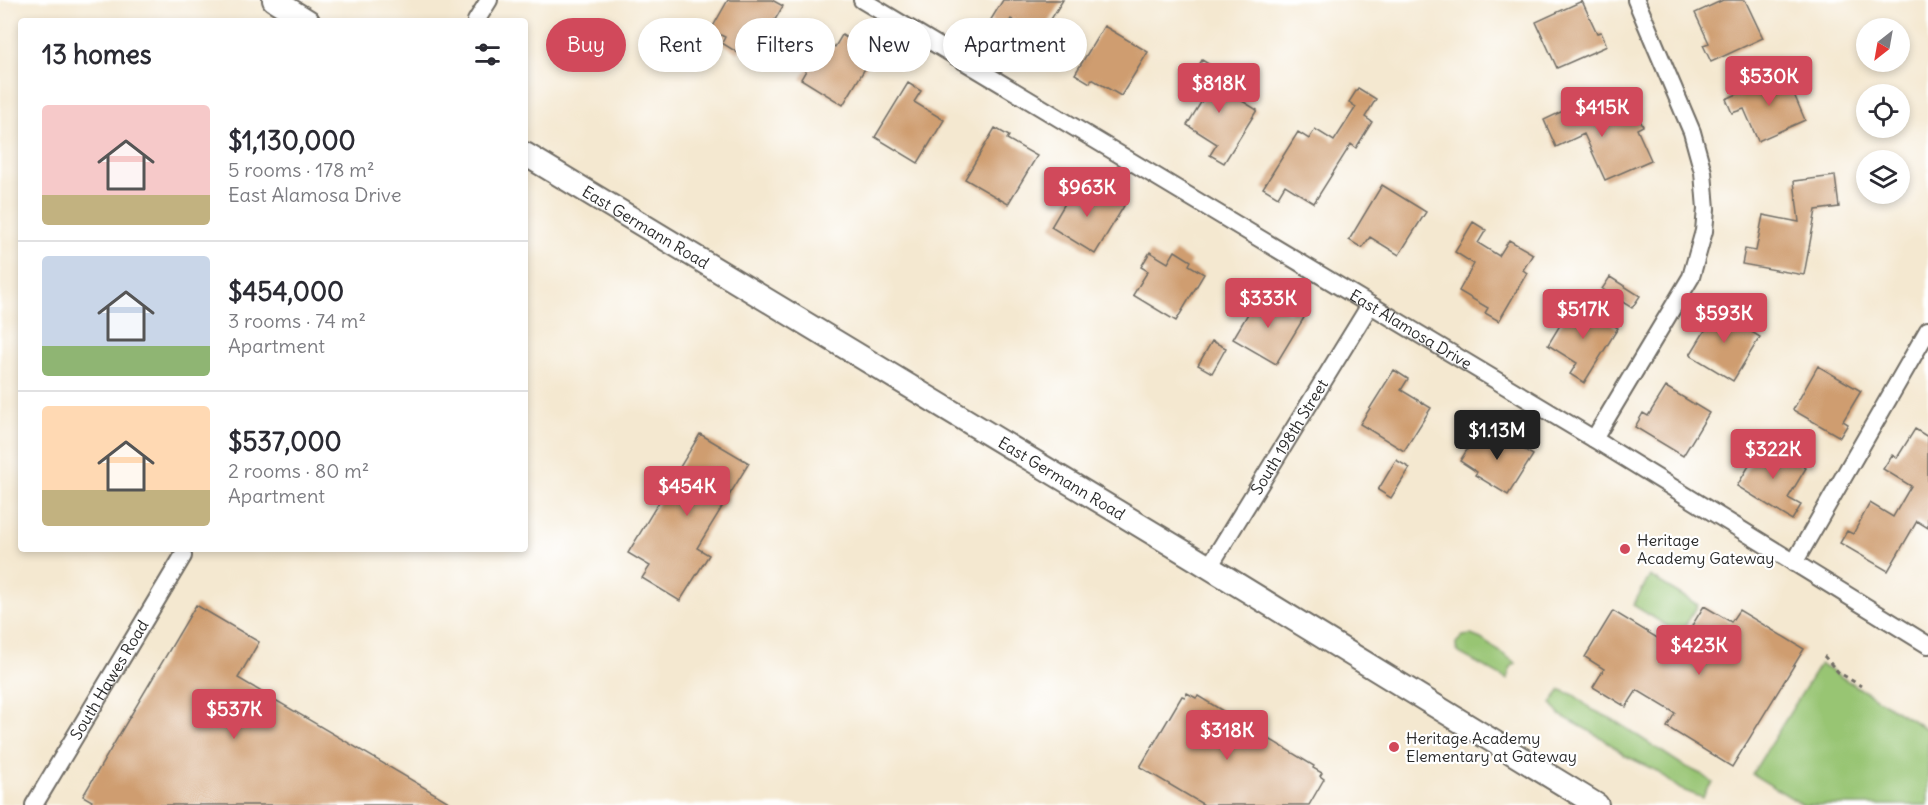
<!DOCTYPE html>
<html lang="en">
<head>
<meta charset="utf-8">
<style>
  body { margin:0; font-family:Delius,sans-serif; background:#f7f7f7; color:#2b2b33; height:100vh; display:flex; flex-direction:column; font-size:22px; white-space:nowrap }
  * { box-sizing:border-box; margin:0 }
  p { font-size:20px; color:#7c7c81 }
  .icon { flex:none; width:33px; height:33px; fill:none; stroke:currentColor; stroke-width:2; stroke-linecap:round; stroke-linejoin:round }
  .map { position:relative; flex:1; overflow:hidden }
  .panel { position:absolute; left:18px; top:18px; width:510px; height:534px; display:flex; flex-direction:column; background:#fff; border-radius:6px; box-shadow:0 3px 9px #0003 }
  .panel>* { flex:none }
  .top-card { position:absolute; left:546px; top:18px; width:570px; height:54px; display:flex; gap:12px }
  .needle { width:39px; rotate:211deg }
  .fabs { position:absolute; left:1856px; top:18px; display:grid; gap:12px }
  .fabs a { display:grid; place-items:center; width:54px; height:54px; border-radius:50%; background:#fff; box-shadow:0 3px 9px #0003; font-size:30px }
  .price { position:absolute; translate:-50% -51px; padding:0 14px; border-radius:6px; background:#d1495b; color:#fff; font-size:20px; line-height:39px; filter:drop-shadow(0 2px 3px #0008) }
  .price::after { content:''; position:absolute; left:50%; top:36px; width:18px; height:14px; margin-left:-9px; background:inherit; clip-path:polygon(0 0,100% 0,50% 100%) }
  .price.active { background:#222; color:#fff }
  ul { padding:0; list-style:none }
  li { display:flex; align-items:center; gap:18px; height:150px; padding:0 24px }
  li+li { border-top:2px solid #e1e1e2 }
  li span { display:grid; place-items:center; flex:none; width:168px; height:120px; border-radius:6px; color:#555 }
  li>.icon { margin-inline-start:auto }
  span .icon { width:72px; height:72px; fill:#fffc; stroke-width:1 }
  li b { font-size:26px }
  h2 { display:flex; justify-content:space-between; align-items:center; height:72px; padding:0 24px; font-size:26px }
  .tag { padding:0 21px; border-radius:27px; background:#fff; box-shadow:0 3px 9px #0003; font-size:21px; line-height:54px }
  .tag.active { background:#d1495b; color:#fff }
  .map>svg:first-child { display:block }
</style>
</head>
<body>
<div class="map">
<svg width="1928" height="805" viewBox="0 0 1928 805">
  <rect width="100%" height="100%" fill="#fff"/>
  <filter id="ink" filterUnits="userSpaceOnUse"><feTurbulence type="fractalNoise" baseFrequency=".0167" numOctaves="2"/><feDisplacementMap in="SourceGraphic" scale="12" xChannelSelector="R" yChannelSelector="G"/><feConvolveMatrix kernelMatrix="1 2 1 2 8 2 1 2 1" color-interpolation-filters="sRGB"/></filter>
  <filter id="wash" filterUnits="userSpaceOnUse"><feTurbulence type="fractalNoise" baseFrequency=".008" numOctaves="4" result="noise"/><feDisplacementMap in="SourceGraphic" scale="24" xChannelSelector="R" yChannelSelector="G"/><feGaussianBlur stdDeviation="1.35" result="paint"/><feColorMatrix in="noise" values="0 0 0 0 0 0 0 0 0 0 0 0 0 0 0 0 0 1.4 0 .05"/><feComposite in="paint" operator="in"/></filter>
  <g filter="url(#wash)">
    <rect width="100%" height="100%" fill="#f4e8d0"/>
    <!-- grass -->
    <path fill="#98c573" stroke="#62784f" stroke-width="1.5" d="M1650,576L1698,605L1680,634L1633,605Z
      M1471,635L1481,639L1516,663C1509,666 1508,673 1508,680L1459,653L1456,648V643L1463,636Z
      M1820,664L1928,730V805H1803L1752,774Z
      M1561,690L1574,695L1591,709L1612,719L1684,766L1703,775L1713,783L1706,790L1703,798L1680,789L1655,770L1626,756L1602,738L1560,715L1551,703Z"/>
    <g id="blocks">
      <!-- building -->
      <path fill="#cf9d6f" d="M728,0H772L783,6L754,56L741,48L738,53L722,43L725,37L711,30Z
        M1003,0H1063L1040,37L1011,19L1004,30L990,21Z
        M1723,0H1745L1763,38L1711,62L1703,45L1709,43L1695,13Z
        M1582,1L1597,33L1601,32L1607,46L1557,68L1536,22Z
        M1104,26L1148,52L1121,96L1092,79L1090,83L1075,74Z
        M842,35L858,45L856,48L872,57L843,105L801,79L815,55L808,51L817,36L835,47Z
        M1202,60L1215,68L1208,80L1257,110L1224,163L1210,155L1217,144L1187,125L1205,96L1187,85Z
        M1785,73L1805,120L1758,141L1744,109L1732,113L1726,99Z
        M908,83L921,91L914,102L944,120L918,163L875,137Z
        M1358,88L1376,99L1365,117L1372,122L1356,148L1351,144L1314,203L1285,185L1278,197L1263,188L1298,132L1309,139L1315,129L1334,141L1356,107L1349,102Z
        M1588,99L1601,126L1635,111L1643,126L1637,129L1651,160L1605,180L1584,134L1556,147L1544,120Z
        M995,128L1009,136L1007,139L1037,156L1008,204L965,179Z
        M1835,176L1839,207L1816,210L1804,275L1742,264L1745,249L1756,251L1763,215L1799,222L1794,181Z
        M1077,183L1106,200L1108,196L1124,206L1095,254L1051,227Z
        M1382,185L1426,212L1399,255L1370,237L1362,248L1349,240Z
        M1473,222L1486,230L1478,243L1499,256L1509,240L1533,254L1523,270L1527,273L1499,321L1485,313L1488,308L1459,291L1474,264L1455,252Z
        M1175,251L1191,261L1189,265L1204,274L1176,321L1133,295L1148,271L1141,267L1150,252L1168,263Z
        M1610,277L1640,296L1632,308L1602,289Z
        M1259,295L1289,313L1291,308L1305,316L1276,364L1233,339Z
        M1574,302L1618,328L1584,383L1570,374L1577,363L1548,345Z
        M1706,304L1760,337L1733,381L1690,355L1709,324L1697,318Z
        M1212,341L1226,348L1212,373L1198,365Z
        M1818,366L1861,391L1843,421L1848,424L1840,437L1793,410Z
        M1394,370L1408,379L1401,390L1431,408L1404,451L1360,424Z
        M1666,387L1709,413L1683,456L1635,427L1643,413L1648,416Z
        M1915,429L1928,437V528L1917,521L1888,571L1840,543L1847,531L1853,534L1870,503L1893,517L1911,486L1883,469L1892,455L1897,458Z
        M1492,430L1533,455L1508,495L1475,475L1477,472L1460,461L1475,437L1484,443Z
        M700,434L749,463L697,548L709,555L680,601L642,578L650,566L628,553Z
        M1763,442L1806,468L1788,498L1801,505L1792,520L1737,486Z
        M1396,460L1410,468L1391,498L1378,490Z
        M196,605L259,642L238,678L454,805H90L92,801L83,796Z
        M1704,606L1731,622L1739,610L1804,649L1732,767L1667,727L1675,713L1637,690L1626,707L1593,687L1604,669L1585,657L1613,611L1677,650Z
        M1187,693L1196,698L1198,696L1314,766L1313,768L1322,773L1320,776L1324,779L1309,805H1204L1140,767L1182,696L1185,697Z"/>
    </g>
  </g>
  <g filter="url(#ink)">
    <use href="#blocks" fill-opacity="0" stroke="#716d65" stroke-width="1.5"/>
    <g fill="none" stroke-linecap="round" stroke-linejoin="round">
      <defs>
        <g id="street">
          <path id="s1" d="M862,0L1594,439L1928,645"/>
          <path d="M476,21L489,0"/>
          <path d="M1594,439L1691,277L1704,231L1706,209L1703,172L1692,132L1636,0"/>
          <path d="M1794,563L1928,330"/>
          <path id="s2" d="M1209,567L1370,305"/>
          <path id="s3" d="M34,805L183,556"/>
        </g>
        <g id="secondary">
          <path d="M274,0L308,21"/>
          <path id="s4" d="M525,154L1194,558L1597,805"/>
        </g>
      </defs>
      <!-- street casing -->
      <use href="#street" stroke="#716d65" stroke-width="20"/>
      <!-- secondary casing -->
      <use href="#secondary" stroke="#716d65" stroke-width="26"/>
      <!-- path -->
      <path stroke="#716d65" stroke-width="3" stroke-dasharray="4.5 4.5" stroke-linecap="butt" d="M1824,656L1838,672L1861,686"/>
      <!-- street -->
      <use href="#street" stroke="#fff" stroke-width="16"/>
      <!-- secondary -->
      <use href="#secondary" stroke="#fff" stroke-width="22"/>
    </g>
  </g>
  <!-- markers -->
  <g fill="#d1495b" stroke="#fff" stroke-width="2">
    <circle cx="1625" cy="549" r="6"/>
    <circle cx="1394" cy="747" r="6"/>
  </g>
  <g text-anchor="middle" stroke-width="4.5" stroke-linejoin="round" paint-order="stroke">
    <!-- street labels -->
    <g font-size="16" fill="#2b2b2b" stroke="#fff">
      <text dy="6" stroke="none"><textPath href="#s4" startOffset="141">East Germann Road</textPath></text>
      <text dy="6" stroke="none"><textPath href="#s1" startOffset="640">East Alamosa Drive</textPath></text>
      <text dy="6" stroke="none"><textPath href="#s2" startOffset="153">South 198th Street</textPath></text>
      <text dy="6" stroke="none"><textPath href="#s4" startOffset="627">East Germann Road</textPath></text>
      <text dy="6" stroke="none"><textPath href="#s3" startOffset="146">South Hawes Road</textPath></text>
    </g>
    <!-- poi labels -->
    <g font-size="16" fill="#2b2b2b" stroke="#fff" text-anchor="start">
      <text x="1637" y="546">Heritage<tspan x="1637" dy="18">Academy Gateway</tspan></text>
      <text x="1406" y="744">Heritage Academy<tspan x="1406" dy="18">Elementary at Gateway</tspan></text>
    </g>
  </g>
</svg>
<div class="fabs">
<a><svg class="needle" viewBox="-14 -14 28 28"><path d="M0-13l5 13h-10z" fill="#e53935"/><path d="M0 13l5-13h-10z" fill="#7c7c81"/></svg></a>
<a><svg class="icon" aria-label="locate" viewBox="0 0 24 24"><circle cx="12" cy="12" r="6"/><path d="M12 2v4M12 18v4M2 12h4M18 12h4"/></svg></a>
<a><svg class="icon" aria-label="layers" viewBox="0 0 24 24"><path d="M12 4l9 5-9 5-9-5zM3 14l9 5 9-5"/></svg></a>
</div>
<b class="price" style="left:1769px;top:107px">$530K</b>
<b class="price" style="left:1219px;top:114px">$818K</b>
<b class="price" style="left:1602px;top:138px">$415K</b>
<b class="price" style="left:1087px;top:218px">$963K</b>
<b class="price" style="left:1268px;top:329px">$333K</b>
<b class="price" style="left:1583px;top:340px">$517K</b>
<b class="price" style="left:1724px;top:344px">$593K</b>
<b class="price active" style="left:1497px;top:461px">$1.13M</b>
<b class="price" style="left:1773px;top:480px">$322K</b>
<b class="price" style="left:687px;top:517px">$454K</b>
<b class="price" style="left:1699px;top:676px">$423K</b>
<b class="price" style="left:234px;top:740px">$537K</b>
<b class="price" style="left:1227px;top:761px">$318K</b>
<div class="top-card">
<a class="tag active">Buy</a>
<a class="tag">Rent</a>
<a class="tag">Filters</a>
<a class="tag">New</a>
<a class="tag">Apartment</a>
</div>
<section class="panel">
<h2>13 homes<svg class="icon" aria-label="filters" viewBox="0 0 24 24"><path d="M4 7h16M4 17h16"/><circle cx="9" cy="7" r="2"/><circle cx="15" cy="17" r="2"/></svg></h2>
<ul>
<li><span style="background:linear-gradient(#f6c9c9 75%,#c2b280 0)"><svg class="icon" aria-label="home" viewBox="0 0 24 24"><path d="M3 11l9-7 9 7M6 9v11h12V9"/></svg></span><div><b>$1,130,000</b><p>5 rooms · 178 m²</p><p>East Alamosa Drive</p></div></li>
<li><span style="background:linear-gradient(#c9d6e8 75%,#8fb573 0)"><svg class="icon" aria-label="home" viewBox="0 0 24 24"><path d="M3 11l9-7 9 7M6 9v11h12V9"/></svg></span><div><b>$454,000</b><p>3 rooms · 74 m²</p><p>Apartment</p></div></li>
<li><span style="background:linear-gradient(#ffd9b3 70%,#c2b280 0)"><svg class="icon" aria-label="home" viewBox="0 0 24 24"><path d="M3 11l9-7 9 7M6 9v11h12V9"/></svg></span><div><b>$537,000</b><p>2 rooms · 80 m²</p><p>Apartment</p></div></li>
</ul>
</section>
</div>
</body>
</html>
